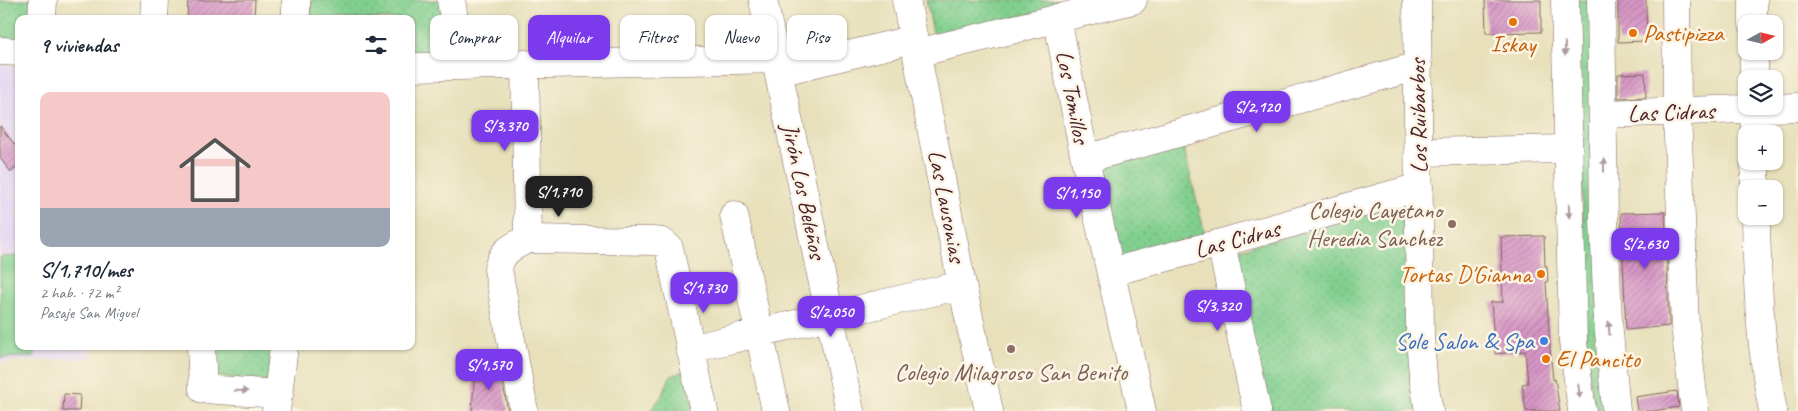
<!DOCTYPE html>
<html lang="es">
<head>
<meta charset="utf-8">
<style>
  body { margin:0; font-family:Caveat,sans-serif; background:#f2f2f3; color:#1f2937; height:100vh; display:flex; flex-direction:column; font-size:19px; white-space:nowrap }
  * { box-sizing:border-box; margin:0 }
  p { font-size:16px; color:#747a83 }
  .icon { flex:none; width:28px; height:28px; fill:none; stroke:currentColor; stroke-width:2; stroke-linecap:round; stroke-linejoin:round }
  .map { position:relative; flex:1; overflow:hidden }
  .drawer { position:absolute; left:15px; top:15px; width:400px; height:335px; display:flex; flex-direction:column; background:#fff; border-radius:10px; box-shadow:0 1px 4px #0004 }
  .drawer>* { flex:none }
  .banner { position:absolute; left:430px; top:15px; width:475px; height:45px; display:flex; gap:10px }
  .needle { width:32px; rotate:82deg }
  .buttons { position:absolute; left:1738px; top:15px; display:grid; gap:10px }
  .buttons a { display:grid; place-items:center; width:45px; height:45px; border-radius:10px; background:#fff; box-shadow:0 1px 4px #0004; font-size:25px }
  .price { position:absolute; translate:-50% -42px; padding:0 11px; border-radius:10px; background:#7c3aed; color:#fff; font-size:16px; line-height:32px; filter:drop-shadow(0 1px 2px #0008) }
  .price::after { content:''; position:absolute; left:50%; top:30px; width:15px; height:11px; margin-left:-8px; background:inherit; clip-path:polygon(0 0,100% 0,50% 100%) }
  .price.active { background:#222; color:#fff }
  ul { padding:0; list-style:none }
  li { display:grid; align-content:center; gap:10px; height:265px; padding:0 25px }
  li span { display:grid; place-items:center; height:155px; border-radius:10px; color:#555 }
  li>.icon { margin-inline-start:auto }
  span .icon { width:90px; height:90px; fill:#fffc; stroke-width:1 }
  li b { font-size:21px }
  h2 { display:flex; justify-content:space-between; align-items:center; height:60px; padding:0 25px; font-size:21px }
  .pill { padding:0 18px; border-radius:10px; background:#fff; box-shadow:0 1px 4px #0004; font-size:18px; line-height:45px }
  .pill.active { background:#7c3aed; color:#fff }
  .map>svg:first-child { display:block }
</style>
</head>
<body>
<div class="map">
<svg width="1798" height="411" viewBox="0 0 1798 411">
  <defs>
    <pattern id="grass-tufts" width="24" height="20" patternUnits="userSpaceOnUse" patternTransform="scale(1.25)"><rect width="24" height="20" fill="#81cf8f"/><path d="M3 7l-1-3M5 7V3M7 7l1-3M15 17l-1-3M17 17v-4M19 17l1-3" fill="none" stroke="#71b17c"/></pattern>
    <pattern id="park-dots" width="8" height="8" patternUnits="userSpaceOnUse" patternTransform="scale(1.25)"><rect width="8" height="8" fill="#81cf8f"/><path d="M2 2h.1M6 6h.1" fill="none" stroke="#71b17c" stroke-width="1.8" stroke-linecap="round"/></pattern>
    <pattern id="building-hatch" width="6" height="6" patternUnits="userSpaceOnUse" patternTransform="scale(1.25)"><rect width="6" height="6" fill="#d796c6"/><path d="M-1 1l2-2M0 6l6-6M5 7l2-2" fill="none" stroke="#b07aa1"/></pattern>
  </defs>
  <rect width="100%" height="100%" fill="#fcf5e5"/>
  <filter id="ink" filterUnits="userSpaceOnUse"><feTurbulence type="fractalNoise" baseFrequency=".02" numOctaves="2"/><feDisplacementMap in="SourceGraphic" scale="10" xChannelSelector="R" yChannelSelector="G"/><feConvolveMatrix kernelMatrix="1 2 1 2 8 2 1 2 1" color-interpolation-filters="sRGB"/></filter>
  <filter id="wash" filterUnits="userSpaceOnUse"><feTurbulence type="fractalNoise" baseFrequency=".0096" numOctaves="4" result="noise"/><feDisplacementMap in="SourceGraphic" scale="20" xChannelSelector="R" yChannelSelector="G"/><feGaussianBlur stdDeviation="1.12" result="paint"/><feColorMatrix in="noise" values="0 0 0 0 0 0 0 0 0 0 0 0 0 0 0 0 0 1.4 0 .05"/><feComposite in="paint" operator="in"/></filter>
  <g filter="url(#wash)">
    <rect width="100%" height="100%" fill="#e7e0bb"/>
    <!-- built -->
    <path fill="#e0d4f4" d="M0,65L19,66V346H92V358L0,362Z"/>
    <!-- grass -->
    <path fill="url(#grass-tufts)" stroke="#66775d" d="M1576,0H1595L1612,411H1594L1587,355Z"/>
    <!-- park -->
    <path fill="url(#park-dots)" stroke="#66775d" d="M0,0H30L31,19H19V41L0,40Z
      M312,0H441L451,52L411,58V19H310Z
      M926,0H1090L934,36Z
      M1182,142L1205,234L1117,261L1095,166Z
      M1409,202L1417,411H1267L1233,251Z
      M209,346H274L268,381L212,376Z
      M685,370L694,411H650L661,397L670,377Z"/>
    <!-- pitch -->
    <path fill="#81cf8f" stroke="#66775d" d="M19,256V346H34V357L0,358V257Z"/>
    <g id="blocks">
      <!-- building -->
      <path fill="url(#building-hatch)" d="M188,0H255L254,19H187Z
        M1485,0H1541V32L1486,33Z
        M1618,0H1646L1647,41L1618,42Z
        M1645,73L1646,97L1618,98V74Z
        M0,126L19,150V166L11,172L0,158Z
        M1665,212L1669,326L1626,330L1621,213Z
        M1544,236L1545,266H1547L1548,282H1546L1550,349L1553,380L1555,379L1560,411H1526L1522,384L1528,383L1525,351L1495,354L1491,302H1503L1501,237Z
        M475,368H500L508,411H472Z
        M1677,391L1679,407L1653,411H1637L1635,397Z
        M64,394L80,395L79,411H63Z"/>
    </g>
  </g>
  <g filter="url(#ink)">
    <use href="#blocks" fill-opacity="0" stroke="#81635d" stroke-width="1"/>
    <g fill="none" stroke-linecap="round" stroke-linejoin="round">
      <defs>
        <path id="minor" d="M451,0L461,65
          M763,0L850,411
          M906,0L962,285L989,411
          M1417,0L1420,338L1423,376L1429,411
          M1676,0L1677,111L1685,326L1695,411
          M1753,0V24
          M1057,18L1085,159L1142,411
          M42,19L43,0
          M154,19L155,0
          M296,19V0
          M0,51L19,52
          M1754,51V79
          M917,53L1133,0
          M525,64L528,239
          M411,67L776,59
          M779,72L914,39
          M1754,106L1755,134
          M1603,114L1798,107
          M1419,152L1567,149
          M1085,159L1418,66
          M1755,161V189
          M734,215L776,411
          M1756,216C1757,282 1760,347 1773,411
          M1221,243L1257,411
          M1111,272L1221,243L1419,187
          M201,346L203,389L279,394
          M690,349L962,285
          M276,411L284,346
          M524,411L498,269C502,250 512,247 528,239L653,241L662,242L669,248L704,411"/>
        <path id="major" d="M1565,0L1573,342L1582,411
          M1601,0L1604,219L1608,321L1616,411"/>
      </defs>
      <!-- minor casing -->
      <use href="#minor" stroke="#81635d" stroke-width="29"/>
      <!-- major casing -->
      <use href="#major" stroke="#81635d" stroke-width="29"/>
      <!-- minor -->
      <use href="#minor" stroke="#fff" stroke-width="28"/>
      <!-- major -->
      <use href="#major" stroke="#fff" stroke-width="28"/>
    </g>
    <!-- one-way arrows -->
    <defs><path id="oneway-solid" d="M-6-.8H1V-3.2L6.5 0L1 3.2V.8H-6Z" transform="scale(1.25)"/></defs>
    <g fill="#ae9aa0">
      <use href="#oneway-solid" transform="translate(1565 49) rotate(89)"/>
      <use href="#oneway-solid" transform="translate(1604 165) rotate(-90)"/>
      <use href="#oneway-solid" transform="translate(1569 211) rotate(89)"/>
      <use href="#oneway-solid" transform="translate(1609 328) rotate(-94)"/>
      <use href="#oneway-solid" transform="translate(241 391) rotate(3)"/>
      <use href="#oneway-solid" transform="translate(1579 391) rotate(83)"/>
    </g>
  </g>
  <!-- markers -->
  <g fill="#e8710a" stroke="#fcf5e5" stroke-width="2">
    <circle cx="1513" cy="22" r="5"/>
    <circle cx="1633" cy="33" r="5"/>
    <circle cx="1541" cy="274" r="5"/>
    <circle cx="1546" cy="359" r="5"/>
  </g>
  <g fill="#8d6e63" stroke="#fcf5e5" stroke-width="2">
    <circle cx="1452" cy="224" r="5"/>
    <circle cx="1011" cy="349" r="5"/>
  </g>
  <circle fill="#3f7fe0" stroke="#fcf5e5" stroke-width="2" cx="1544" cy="341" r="5"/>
  <g text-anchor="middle" stroke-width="5" stroke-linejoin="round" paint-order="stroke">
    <!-- food labels -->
    <g font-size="24" fill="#c56008" stroke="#fcf5e5" text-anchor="start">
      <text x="1643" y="41">Pastipizza</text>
      <text x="1513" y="52" text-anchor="middle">Iskay</text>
      <text x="1531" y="282" text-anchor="end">Tortas D'Gianna</text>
      <text x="1556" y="367">El Pancito</text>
    </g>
    <!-- street labels -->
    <g font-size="24" fill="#4a1f2b" stroke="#fcf5e5">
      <text transform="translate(1073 97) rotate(79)" y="8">Los Tomillos</text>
      <text transform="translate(1671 112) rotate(-2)" y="8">Las Cidras</text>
      <text transform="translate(1418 116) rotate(-91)" y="8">Los Ruibarbos</text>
      <text transform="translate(804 191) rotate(78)" y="8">Jirón Los Beleños</text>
      <text transform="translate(947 206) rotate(79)" y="8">Las Lausonias</text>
      <text transform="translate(1237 239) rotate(-15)" y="8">Las Cidras</text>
    </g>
    <!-- education labels -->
    <g font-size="24" fill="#785e54" stroke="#fcf5e5" text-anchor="end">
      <text x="1442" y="218">Colegio Cayetano<tspan x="1442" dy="28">Heredia Sanchez</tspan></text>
      <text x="1011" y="380" text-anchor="middle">Colegio Milagroso San Benito</text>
    </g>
    <!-- shop labels -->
    <g font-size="24" fill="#366cbe" stroke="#fcf5e5" text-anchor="end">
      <text x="1534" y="349">Sole Salon &amp; Spa</text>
    </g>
  </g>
</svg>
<div class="buttons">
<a><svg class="needle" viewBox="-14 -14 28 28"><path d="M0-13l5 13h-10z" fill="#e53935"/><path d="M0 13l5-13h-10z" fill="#747a83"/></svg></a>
<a><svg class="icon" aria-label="layers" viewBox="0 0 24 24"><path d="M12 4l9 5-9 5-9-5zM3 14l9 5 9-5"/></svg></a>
<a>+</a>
<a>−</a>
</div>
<b class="price" style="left:1257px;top:133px">S/2,120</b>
<b class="price" style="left:505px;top:152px">S/3,370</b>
<b class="price active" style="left:559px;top:218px">S/1,710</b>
<b class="price" style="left:1077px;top:219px">S/1,150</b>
<b class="price" style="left:1645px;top:270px">S/2,630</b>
<b class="price" style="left:704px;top:314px">S/1,730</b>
<b class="price" style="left:1218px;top:332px">S/3,320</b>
<b class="price" style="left:831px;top:338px">S/2,050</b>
<b class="price" style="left:489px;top:391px">S/1,570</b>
<div class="banner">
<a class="pill">Comprar</a>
<a class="pill active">Alquilar</a>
<a class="pill">Filtros</a>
<a class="pill">Nuevo</a>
<a class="pill">Piso</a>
</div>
<section class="drawer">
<h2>9 viviendas<svg class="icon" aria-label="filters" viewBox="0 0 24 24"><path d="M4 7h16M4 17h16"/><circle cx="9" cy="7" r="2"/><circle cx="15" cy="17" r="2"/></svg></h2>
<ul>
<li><span style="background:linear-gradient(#f6c9c9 75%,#9aa5b1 0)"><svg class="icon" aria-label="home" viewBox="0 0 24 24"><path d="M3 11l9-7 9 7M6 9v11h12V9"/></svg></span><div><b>S/1,710/mes</b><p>2 hab. · 72 m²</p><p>Pasaje San Miguel</p></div></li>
</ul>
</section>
</div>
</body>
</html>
